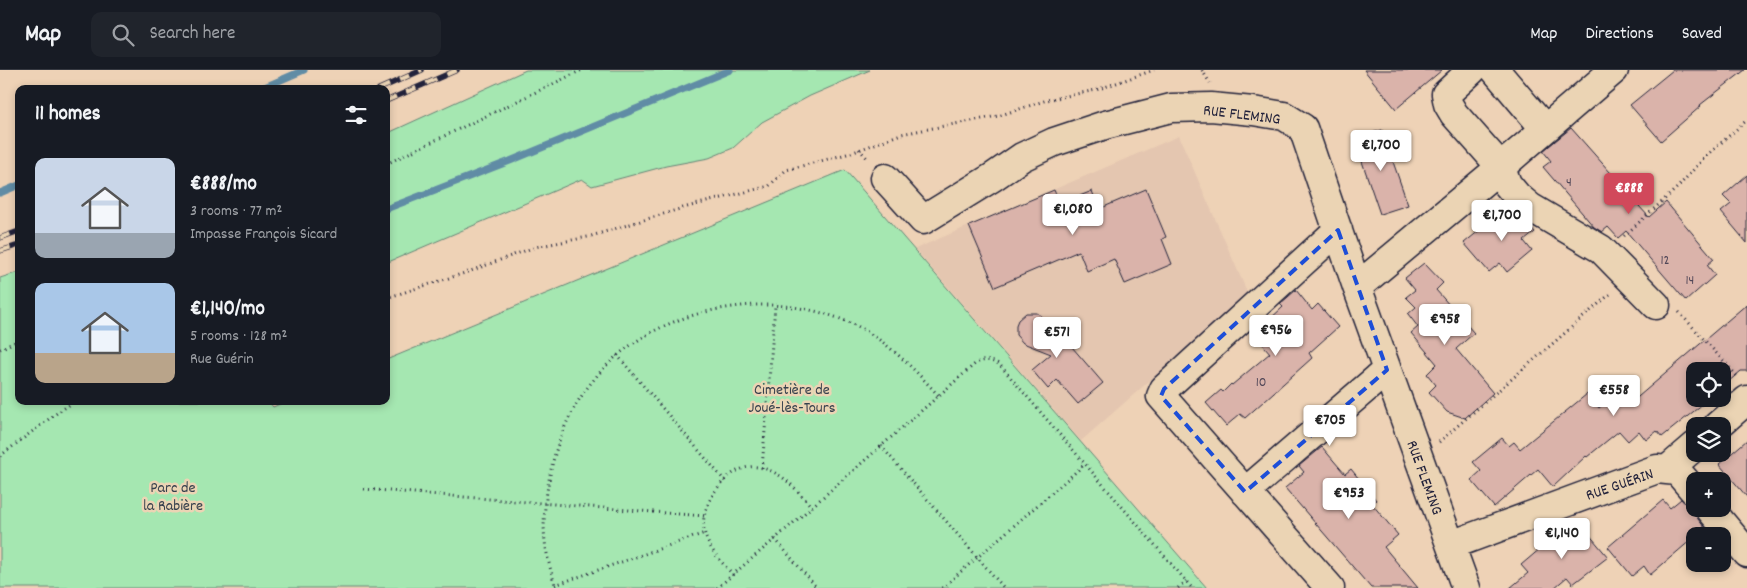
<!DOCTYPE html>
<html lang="en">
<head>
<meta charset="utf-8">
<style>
  body { margin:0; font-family:Dekko,sans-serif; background:#20242c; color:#f1f3f6; height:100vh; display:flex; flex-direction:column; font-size:19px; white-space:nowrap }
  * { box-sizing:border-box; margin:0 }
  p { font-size:16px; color:#9ea1a6 }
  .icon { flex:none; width:28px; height:28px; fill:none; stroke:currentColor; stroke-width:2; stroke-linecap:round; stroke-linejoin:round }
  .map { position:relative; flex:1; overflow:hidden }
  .details { position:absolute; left:15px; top:15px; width:375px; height:320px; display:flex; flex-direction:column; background:#171b24; border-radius:10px; box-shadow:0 2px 8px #0003 }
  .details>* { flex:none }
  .tools { position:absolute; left:1686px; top:292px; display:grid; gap:10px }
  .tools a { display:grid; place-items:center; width:45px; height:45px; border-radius:10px; background:#171b24; box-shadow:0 2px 8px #0003; font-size:25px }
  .price { position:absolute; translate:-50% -42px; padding:0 11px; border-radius:5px; background:#fff; color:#222; font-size:16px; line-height:32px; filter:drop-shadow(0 1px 2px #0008) }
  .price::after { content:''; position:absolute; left:50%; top:30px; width:15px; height:11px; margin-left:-8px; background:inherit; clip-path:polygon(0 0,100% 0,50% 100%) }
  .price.active { background:#d1495b; color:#fff }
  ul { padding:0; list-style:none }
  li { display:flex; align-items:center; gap:15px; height:125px; padding:0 20px }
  li span { display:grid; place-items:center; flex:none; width:140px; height:100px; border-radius:10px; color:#555 }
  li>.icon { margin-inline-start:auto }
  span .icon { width:60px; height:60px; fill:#fffc; stroke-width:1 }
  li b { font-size:21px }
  h2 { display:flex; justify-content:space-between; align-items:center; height:60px; padding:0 20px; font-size:21px }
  header { display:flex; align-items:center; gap:30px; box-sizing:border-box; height:70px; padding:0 25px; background:#171b24; border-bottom:1px solid #363941 }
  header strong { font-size:24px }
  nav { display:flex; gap:28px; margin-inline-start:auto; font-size:18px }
  .search { width:350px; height:45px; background:#20242c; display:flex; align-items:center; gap:12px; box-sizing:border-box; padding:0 18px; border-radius:10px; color:#9ea1a6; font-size:19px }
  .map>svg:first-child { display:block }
</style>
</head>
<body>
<header>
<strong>Map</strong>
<div class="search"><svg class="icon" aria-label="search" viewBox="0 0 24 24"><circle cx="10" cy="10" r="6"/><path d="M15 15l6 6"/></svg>Search here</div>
<nav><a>Map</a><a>Directions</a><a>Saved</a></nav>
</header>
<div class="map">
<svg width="1747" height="518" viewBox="0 0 1747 518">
  <rect width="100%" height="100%" fill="#eed2b6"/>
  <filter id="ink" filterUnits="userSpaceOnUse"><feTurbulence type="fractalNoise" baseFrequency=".02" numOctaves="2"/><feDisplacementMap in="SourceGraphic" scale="10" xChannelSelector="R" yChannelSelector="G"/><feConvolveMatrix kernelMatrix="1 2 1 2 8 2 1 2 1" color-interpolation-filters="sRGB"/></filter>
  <g filter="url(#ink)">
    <!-- built -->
    <path fill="#e4c6b0" d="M1179,66L1248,224L1081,371L915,179Z"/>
    <!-- green -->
    <path fill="#a5e7b1" stroke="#648476" d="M526,0H870L810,26L762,52L733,78L709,88L666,96L592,116L582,109L386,193V64Z
      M845,100L1207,518H0V208L19,202V331H268L273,337L287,331H386V290Z"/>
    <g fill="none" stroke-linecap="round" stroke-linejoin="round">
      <!-- stream -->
      <path stroke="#608ca5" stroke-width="7" d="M260,19L304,0
        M0,123L19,115
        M386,139L510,91L730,0"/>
    </g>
    <!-- building -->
    <path fill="#dab3aa" stroke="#22223b" d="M1364,0H1442L1396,39Z
      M1673,0H1745L1700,35L1701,36L1661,71L1630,35Z
      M1571,58L1618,111L1617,112L1649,147L1666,132L1714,189L1707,195L1715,205L1686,231L1626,161L1618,168L1608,157L1602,162L1594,157L1543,97L1551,91L1543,81Z
      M1382,60L1408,135L1380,144L1354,68Z
      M1747,105V173L1721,142L1731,134L1723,126Z
      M1146,119L1166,167L1162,169L1172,194L1125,214L1114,189L1087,201L1079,181L995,217L969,156L1054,120L1060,134L1092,121L1099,139Z
      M1507,138L1528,154L1535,162L1524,171L1532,181L1507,202L1500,193L1489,202L1464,173Z
      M1424,193L1443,213L1436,220L1474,263L1456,279L1493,323L1465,348L1447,342L1429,322L1436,315L1427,304L1437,294L1411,263L1418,257L1408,244L1416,237L1406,227L1415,220L1405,208Z
      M1296,220L1312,240L1318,234L1338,257L1309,283L1312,288L1245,348L1240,344L1226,356L1206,333L1221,320L1223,322L1231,314L1232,315L1270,283L1254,264L1283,237L1280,234Z
      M1747,234V301H1741L1722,317V301H1695V329H1709L1662,367L1657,361L1646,370L1639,361L1628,371L1619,361L1587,387L1586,386L1553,417L1538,399L1494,437L1471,410L1481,401L1473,392L1502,368L1509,376L1514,372L1520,379L1587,324L1599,338L1610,328L1617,335L1627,326L1632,332Z
      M1026,243H1037L1042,246L1045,250L1057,279L1066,270L1103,313L1078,334L1057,310L1048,319L1032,300L1051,284L1023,273L1016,265V255L1018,250Z
      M1747,370V427L1719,394Z
      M1322,377L1345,404L1351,399L1376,430L1372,434L1398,465L1384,477L1418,518H1371L1285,418L1304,402L1299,396Z
      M1681,429L1692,437L1698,449L1705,458L1650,505L1644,496L1632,506L1608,477L1663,430L1670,438Z
      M1577,450L1608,487L1573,514L1567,507L1554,518H1510L1528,503L1521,495L1541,478L1543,480Z"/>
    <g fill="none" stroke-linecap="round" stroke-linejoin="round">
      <defs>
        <path id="minor" d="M1472,0L1446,24L1448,34L1454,44L1501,97L1507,114L1517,126L1530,137L1601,179L1656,235
          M1495,0L1545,59
          M885,108L923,150L993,107L1022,87L1054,72L1105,55L1171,38L1211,37L1253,41L1284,46L1303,58L1357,217L1466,518
          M1357,217L1501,97L1614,0
          M1717,356L1747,330
          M1667,400L1695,376
          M1245,422L1387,300
          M1710,439L1747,483
          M1451,475L1657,399L1677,401L1695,422
          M1330,518L1161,326L1164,319L1338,160"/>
      </defs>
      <!-- minor casing -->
      <use href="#minor" stroke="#22223b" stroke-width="31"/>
      <!-- path -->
      <path stroke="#22223b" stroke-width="3" stroke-dasharray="1 4" stroke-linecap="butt" d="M1202,0L1210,13
        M859,79L869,90
        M386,94L582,0
        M1624,166L1677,118L1705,87L1747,50
        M386,228L468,202L535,177L588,167L683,138L769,116L786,100L851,83L901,64L998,46L1047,30L1096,20L1154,0
        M1679,242L1738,307
        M0,279L19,270
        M617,285L725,411
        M1439,372L1610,224
        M881,376L1004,518
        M0,386L57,343L75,331
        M762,398L775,236
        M364,419L704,446
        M775,469L817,518
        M733,505C721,491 707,478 704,460C699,434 729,393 757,397C781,400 797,420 812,437
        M555,515L705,463
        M556,518C552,505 548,491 546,478C542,456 545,431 549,410C566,312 636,249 733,237C774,231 821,238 859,257C890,274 915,300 939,326
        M717,518L775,469L976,293C985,289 990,290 999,294L1192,518
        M942,518L1085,394
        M1178,518L1186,511"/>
      <!-- minor -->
      <use href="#minor" stroke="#ebd4b4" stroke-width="28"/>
      <defs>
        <path id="rail" d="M379,19L422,0
          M386,31L457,0
          M0,168L19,161
          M0,181L19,175"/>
      </defs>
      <!-- rail casing -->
      <use href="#rail" stroke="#22223b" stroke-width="5.5"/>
      <!-- rail -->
      <use href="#rail" stroke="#ebd4b4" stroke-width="4" stroke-dasharray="11" stroke-linecap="butt"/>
    </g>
  </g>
  <!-- marked area -->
  <path fill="none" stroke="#1d4ed8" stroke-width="4" stroke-dasharray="10 6" stroke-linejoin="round" d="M1338,160L1387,300L1245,422L1161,326L1164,319Z"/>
  <g text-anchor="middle" stroke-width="5" stroke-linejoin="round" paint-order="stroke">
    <!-- number labels -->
    <g font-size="14" fill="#504657">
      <text x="1569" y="116">4</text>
      <text x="1665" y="194">12</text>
      <text x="1690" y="214">14</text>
      <text x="1261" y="316">10</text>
    </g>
    <!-- street labels -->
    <g font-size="16" fill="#22223b" stroke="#ebd4b4">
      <text transform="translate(1242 43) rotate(7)" y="6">RUE FLEMING</text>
      <text transform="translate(1426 407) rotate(70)" y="6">RUE FLEMING</text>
      <text transform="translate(1619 413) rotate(-19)" y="6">RUE GUÉRIN</text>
    </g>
    <!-- park labels -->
    <g font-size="16" fill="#36404d" stroke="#ebd4b4">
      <text x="792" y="324">Cimetière de<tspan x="792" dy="18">Joué-lès-Tours</tspan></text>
      <text x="173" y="422">Parc de<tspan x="173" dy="18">la Rabière</tspan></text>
    </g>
  </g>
</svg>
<div class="tools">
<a><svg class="icon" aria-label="locate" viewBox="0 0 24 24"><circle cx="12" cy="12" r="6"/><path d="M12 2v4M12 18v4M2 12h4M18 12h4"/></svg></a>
<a><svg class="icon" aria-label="layers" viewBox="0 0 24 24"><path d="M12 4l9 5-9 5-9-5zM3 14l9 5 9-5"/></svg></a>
<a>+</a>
<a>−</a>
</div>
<b class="price" style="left:1381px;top:102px">€1,700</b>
<b class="price active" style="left:1629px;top:145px">€888</b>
<b class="price" style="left:1073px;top:166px">€1,080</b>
<b class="price" style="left:1502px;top:172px">€1,700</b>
<b class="price" style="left:1445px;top:276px">€958</b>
<b class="price" style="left:1276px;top:287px">€956</b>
<b class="price" style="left:1057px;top:289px">€571</b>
<b class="price" style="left:1614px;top:347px">€558</b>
<b class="price" style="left:1330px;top:377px">€705</b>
<b class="price" style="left:1349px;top:450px">€953</b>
<b class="price" style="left:1562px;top:490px">€1,140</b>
<section class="details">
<h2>11 homes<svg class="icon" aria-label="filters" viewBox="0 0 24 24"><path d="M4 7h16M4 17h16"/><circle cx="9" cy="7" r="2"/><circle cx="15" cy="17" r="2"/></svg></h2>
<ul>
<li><span style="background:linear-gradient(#c9d6e8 75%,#9aa5b1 0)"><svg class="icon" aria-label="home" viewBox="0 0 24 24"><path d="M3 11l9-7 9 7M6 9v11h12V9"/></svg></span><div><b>€888/mo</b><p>3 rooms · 77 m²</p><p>Impasse François Sicard</p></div></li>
<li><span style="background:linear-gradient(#a9c7e8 70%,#b9a48a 0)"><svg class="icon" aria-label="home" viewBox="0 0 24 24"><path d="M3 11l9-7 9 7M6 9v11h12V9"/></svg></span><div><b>€1,140/mo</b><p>5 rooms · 128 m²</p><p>Rue Guérin</p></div></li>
</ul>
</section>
</div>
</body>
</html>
